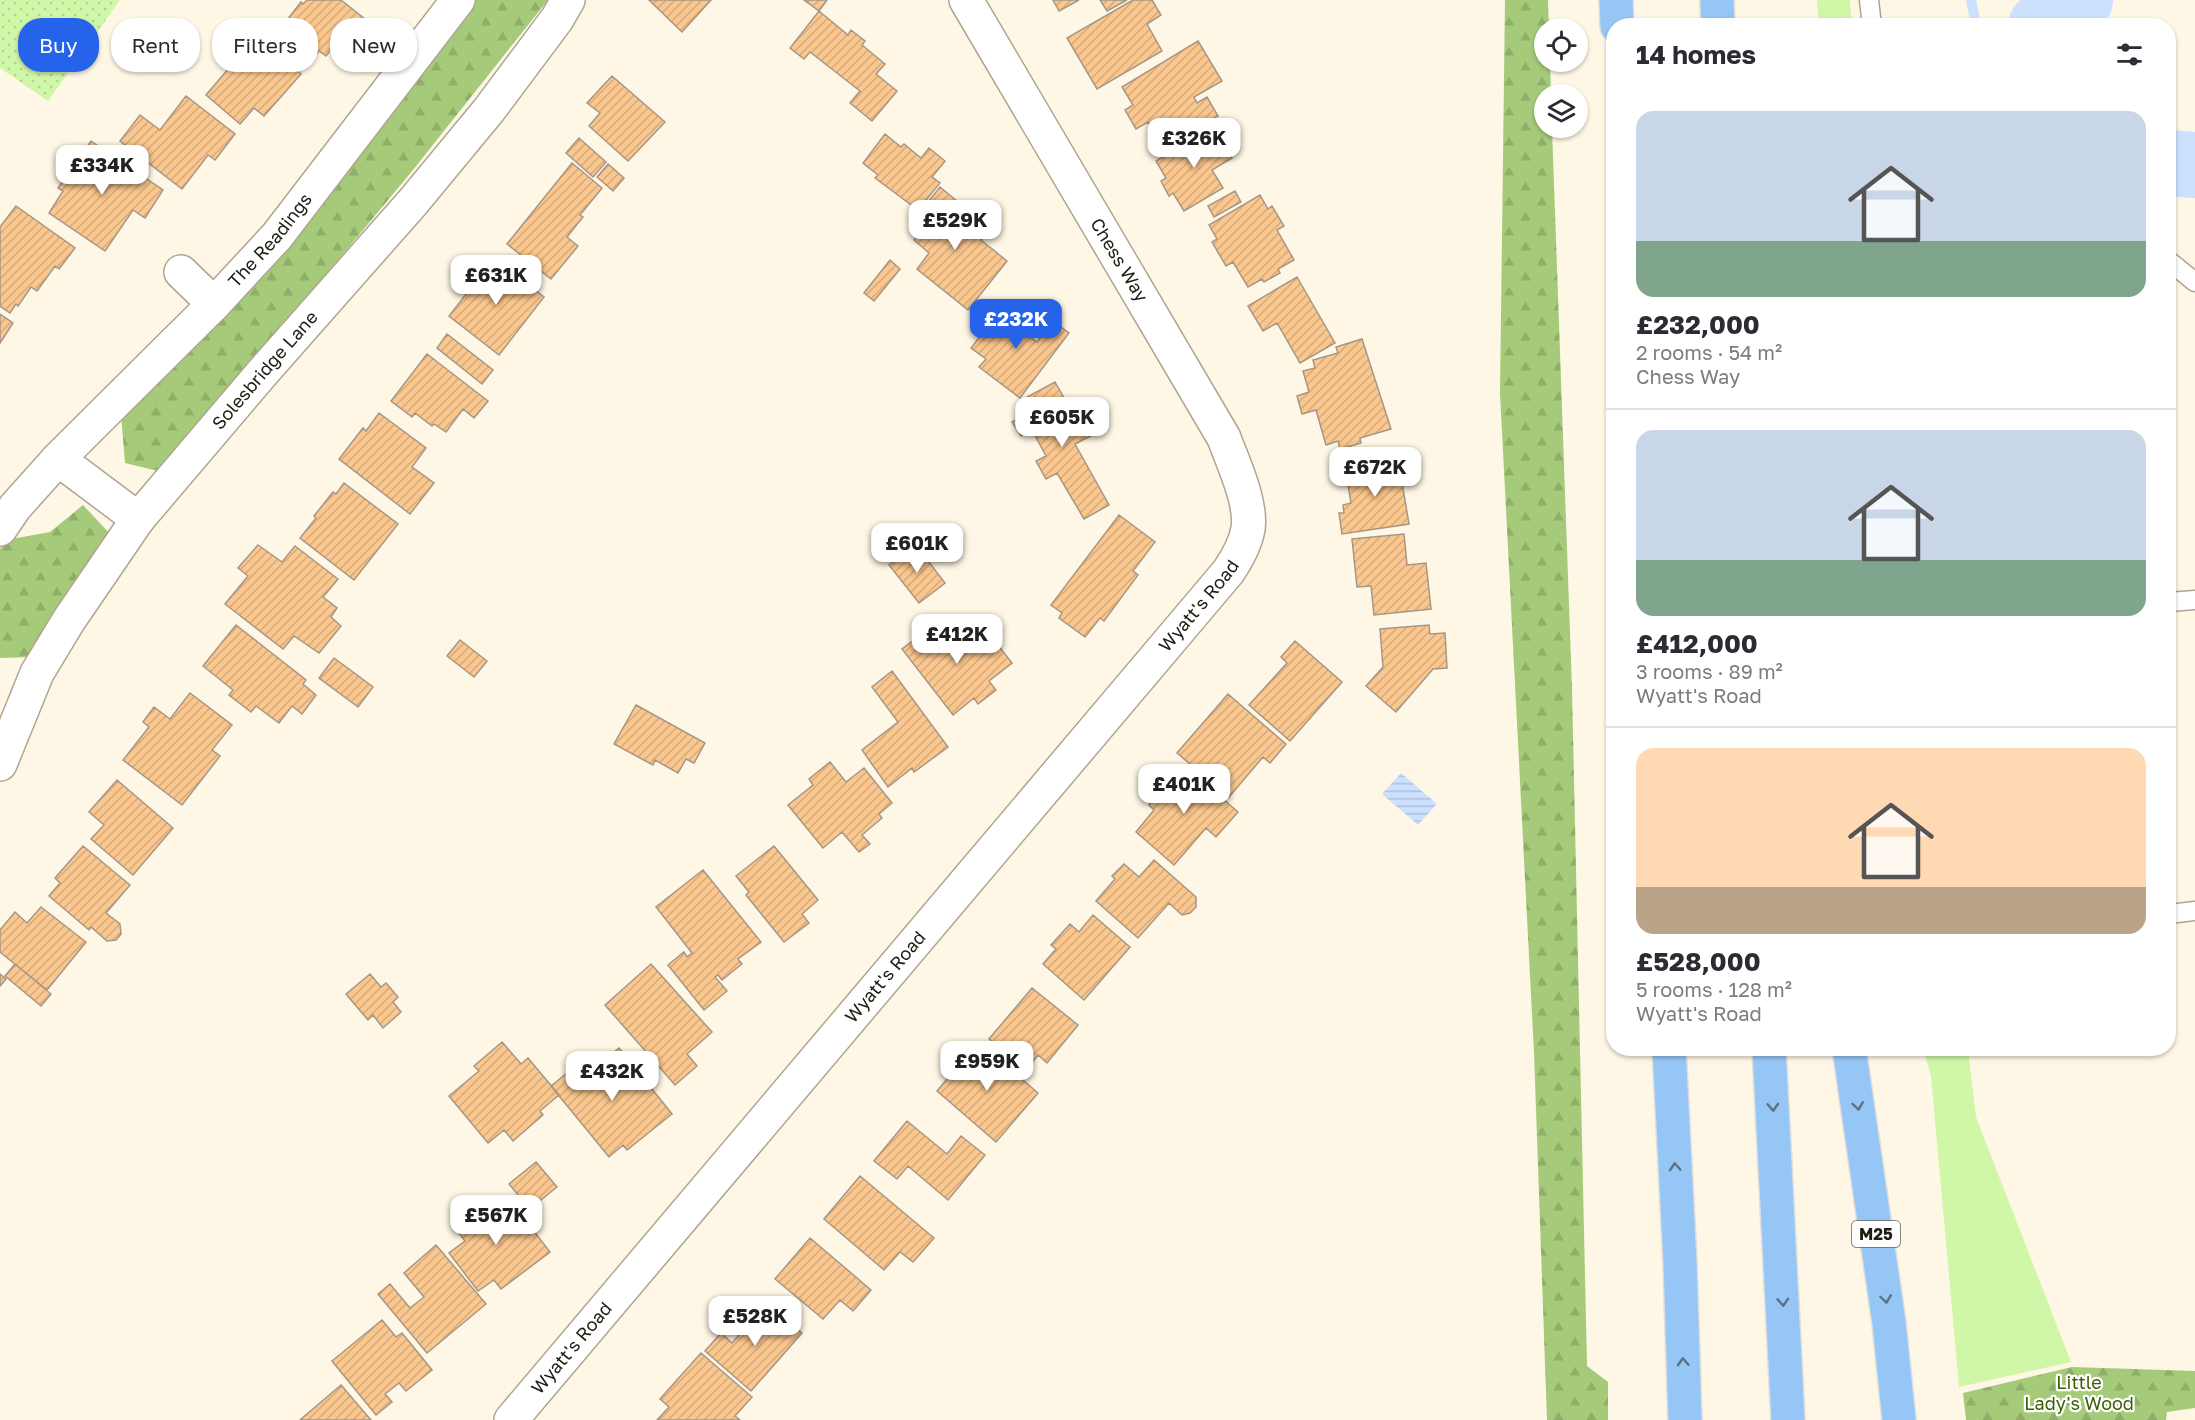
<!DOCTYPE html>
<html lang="en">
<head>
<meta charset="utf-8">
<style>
  body { margin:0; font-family:"Golos Text",sans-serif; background:#f7f7f7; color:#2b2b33; height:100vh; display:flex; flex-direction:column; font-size:22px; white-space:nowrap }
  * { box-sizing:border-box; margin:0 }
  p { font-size:20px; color:#7c7c81 }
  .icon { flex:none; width:33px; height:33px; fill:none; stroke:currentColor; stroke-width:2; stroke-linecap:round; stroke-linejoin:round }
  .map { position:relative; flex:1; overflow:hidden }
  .side { position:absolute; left:1606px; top:18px; width:570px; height:1038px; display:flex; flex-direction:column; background:#fff; border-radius:24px; box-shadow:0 2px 4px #0004 }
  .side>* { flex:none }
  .hud { position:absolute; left:18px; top:18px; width:570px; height:54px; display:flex; gap:12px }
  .tools { position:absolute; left:1534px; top:18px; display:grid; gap:12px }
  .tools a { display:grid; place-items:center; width:54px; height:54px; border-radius:50%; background:#fff; box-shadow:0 2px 4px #0004; font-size:30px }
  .price { position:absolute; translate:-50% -51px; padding:0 14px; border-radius:12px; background:#fff; color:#222; font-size:20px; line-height:39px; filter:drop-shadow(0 2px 3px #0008) }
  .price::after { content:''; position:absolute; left:50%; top:36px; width:18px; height:14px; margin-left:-9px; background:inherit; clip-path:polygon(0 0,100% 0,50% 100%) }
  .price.active { background:#2563eb; color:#fff }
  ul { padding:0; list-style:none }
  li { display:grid; align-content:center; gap:12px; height:318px; padding:0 30px }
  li+li { border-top:2px solid #e1e1e2 }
  li span { display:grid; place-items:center; height:186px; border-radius:18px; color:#555 }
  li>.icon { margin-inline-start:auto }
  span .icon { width:108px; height:108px; fill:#fffc; stroke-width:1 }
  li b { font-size:26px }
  h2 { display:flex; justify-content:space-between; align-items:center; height:72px; padding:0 30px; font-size:26px }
  .tag { padding:0 21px; border-radius:24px; background:#fff; box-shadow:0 2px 4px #0004; font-size:21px; line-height:54px }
  .tag.active { background:#2563eb; color:#fff }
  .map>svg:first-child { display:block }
</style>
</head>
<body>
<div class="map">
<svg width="2195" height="1420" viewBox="0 0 2195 1420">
  <defs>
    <pattern id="forest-firs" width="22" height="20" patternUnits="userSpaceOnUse" patternTransform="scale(1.5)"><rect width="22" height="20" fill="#a5cb7a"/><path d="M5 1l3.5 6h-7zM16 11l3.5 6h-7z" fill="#8eae69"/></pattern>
    <pattern id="park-dots" width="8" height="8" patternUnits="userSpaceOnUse" patternTransform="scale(1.5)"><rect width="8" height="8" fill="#d0f7a8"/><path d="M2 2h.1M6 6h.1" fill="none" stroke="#b2d390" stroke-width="1.8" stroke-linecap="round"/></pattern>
    <pattern id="water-rules" width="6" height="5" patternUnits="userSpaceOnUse" patternTransform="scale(1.5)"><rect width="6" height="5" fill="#cce1fe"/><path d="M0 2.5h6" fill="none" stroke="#afc1d9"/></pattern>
    <pattern id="building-hatch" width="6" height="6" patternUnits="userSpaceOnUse" patternTransform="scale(1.5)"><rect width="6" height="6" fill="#fac78e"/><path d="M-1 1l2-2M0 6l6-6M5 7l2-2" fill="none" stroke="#d6aa7a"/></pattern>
  </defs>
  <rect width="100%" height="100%" fill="#fef7e5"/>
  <!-- grass -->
  <path fill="#d0f7a8" d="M1817,0H1850L1852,25H1819Z
    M1923,1049H1968L1976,1117L2071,1362L1959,1387L1931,1076Z"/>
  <!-- forest -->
  <path fill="url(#forest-firs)" d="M469,0H548L413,170L162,472L125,463L121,414Z
    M1505,0H1548L1549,28H1545V62H1550L1551,94H1545V128H1552L1572,689L1587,1366L1608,1382V1420H1547L1534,1053L1500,393Z
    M83,505L111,535L36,657L0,658V549L6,540L50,532Z
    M2072,1367L2195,1371V1408L2167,1412L2166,1420H1966L1963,1393Z"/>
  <!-- park -->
  <path fill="url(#park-dots)" d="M0,0H120L48,101L0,68Z"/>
  <!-- water -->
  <path fill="url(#water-rules)" d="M1401,773L1437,804L1418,825L1382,794Z"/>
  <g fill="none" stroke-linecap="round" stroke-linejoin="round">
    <!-- stream -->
    <path stroke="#cce1fe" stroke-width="10" d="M1971,0L1976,26"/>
    <!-- river -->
    <path stroke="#cce1fe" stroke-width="66" d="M2041,26L2080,0
      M2169,163L2195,165"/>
  </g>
  <!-- building -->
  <path fill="url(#building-hatch)" stroke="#a79685" stroke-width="1.5" d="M307,0H341L365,19L345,44L339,40L326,56L319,51L306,68L274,43L287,26L284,24L301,2L303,4Z
    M649,0H711L682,32Z
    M804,0H827L819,11Z
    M1053,0H1079L1059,11Z
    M1100,0H1127L1107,11Z
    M1133,0H1152L1161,15L1147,24L1162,51L1097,89L1067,38Z
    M819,11L848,35L851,30L865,41L862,45L885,64L876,74L897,91L872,121L850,103L860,91L810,52L804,59L790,48Z
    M254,39L268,51L271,48L301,74L264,116L254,108L240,124L206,95Z
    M1198,41L1222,81L1194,97L1197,103L1207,97L1218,116L1164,149L1148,122L1136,129L1125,110L1133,105L1122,87Z
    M612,76L665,122L628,161L589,126L600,113L587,103Z
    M186,96L235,134L215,160L208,155L182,189L120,141L140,115L160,130Z
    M1213,127L1232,158L1212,170L1223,188L1184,211L1173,193L1169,196L1161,181L1166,178L1156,161Z
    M885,134L901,147L904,144L921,158L929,148L945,161L932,177L940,183L918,210L875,178L878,175L863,163Z
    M579,138L606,162L593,177L566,153Z
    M91,141L163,190L145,218L133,210L105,251L49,213L63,191L58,188Z
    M572,163L602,188L580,215L583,217L567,237L578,246L551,279L507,244Z
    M608,164L624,178L613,191L597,177Z
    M940,187L963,206L947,226L952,229L958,222L963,226L968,220L986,234L981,240L1007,261L968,310L917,269L929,253L914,240L922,230L912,222Z
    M1235,191L1241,202L1214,217L1208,206Z
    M1260,195L1268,209L1272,206L1284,226L1277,230L1294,260L1278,269L1280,273L1264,282L1262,279L1248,287L1233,262L1226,266L1212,242L1217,239L1209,225Z
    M16,206L75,248L59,269L55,266L37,291L31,287L18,306L16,304L10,313L0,306V227Z
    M494,258L544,297L499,355L449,316Z
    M890,260L900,269L874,301L864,293Z
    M1297,277L1335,343L1300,363L1277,323L1263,331L1248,306Z
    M1007,301L1026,315L1017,328L1037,342L1053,321L1069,333L1020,398L979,367L986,359L971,348Z
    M0,314L13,323L0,343Z
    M447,334L493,370L482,384L437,348Z
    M1362,339L1391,429L1360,438L1361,443L1340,449L1338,441L1326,445L1316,410L1302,414L1297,396L1309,392L1303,371L1315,368L1313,360L1338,353L1336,347Z
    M427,354L488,401L474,418L463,409L446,432L434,424L432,426L415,413L412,417L391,401Z
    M1055,382L1067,403L1050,413L1055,421L1076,409L1091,436L1075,444L1109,505L1084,519L1057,473L1046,479L1036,461L1046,456L1032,430L1021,436L1012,422L1034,410L1027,397Z
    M379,413L426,448L412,467L434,483L410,514L339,459L363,428L366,431Z
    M1398,459L1409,524L1342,534L1339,513H1344L1343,505L1351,503L1347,479L1354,478L1352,466Z
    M344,483L398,524L354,580L300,538L316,518L314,516L333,492L336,494Z
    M1119,515L1155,542L1133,571L1138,575L1104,621L1100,618L1085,637L1059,618L1062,613L1051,605Z
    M1404,534L1407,565L1426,563L1431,609L1374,615L1371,586L1357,587L1352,539Z
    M258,545L282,562L295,546L338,579L323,597L337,608L331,617L341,626L319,653L294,636L283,649L225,604L248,576L238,568Z
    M916,545L945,583L919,603L889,565Z
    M950,620L970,646L988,632L1012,663L989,681L996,690L978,704L974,698L953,715L902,649L926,631L930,636Z
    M236,625L306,680L303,684L316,695L302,714L292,706L279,723L256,706L251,712L229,695L233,690L203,666Z
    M1429,625L1430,634L1445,633L1447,668L1433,669L1396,712L1366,686L1383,667L1380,629Z
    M460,640L487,661L474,677L447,656Z
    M1295,641L1342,682L1290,741L1249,705L1287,663L1281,657Z
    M334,658L373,687L358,707L319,678Z
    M892,671L948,747L914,772L912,768L888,787L862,750L898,722L872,687Z
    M190,693L232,725L212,750L220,756L182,805L123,760L149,727L143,722L154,707L170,719Z
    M1228,694L1286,744L1270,763L1263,757L1229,797L1177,753Z
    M636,705L705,743L694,763L686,759L678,773L655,760L653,765L614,744Z
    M830,762L846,782L864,768L892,803L879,814L882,818L862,835L870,844L859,852L842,832L823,848L788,805L813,785L809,779Z
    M1184,765L1238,812L1216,837L1206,828L1174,865L1136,832L1154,810L1149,805Z
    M117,780L173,828L133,875L91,839L104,825L89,812Z
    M83,846L130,885L106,913L120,924L121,934L116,940L107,941L91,927L89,930L49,896L60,883L55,878Z
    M774,846L818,900L802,914L809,923L784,942L746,895L749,892L736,876Z
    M1154,860L1196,897V907L1190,913L1182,915L1169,903L1138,938L1096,901L1115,879L1112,876L1124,864L1139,877Z
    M703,870L761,942L738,959L742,964L722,980L718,975L715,977L727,991L704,1010L668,965L684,952L687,957L692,953L656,907Z
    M41,907L86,942L47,990L0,952V930L15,912L27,923Z
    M1093,915L1130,947L1084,1000L1043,964L1056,949L1051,945L1070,924L1079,932Z
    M15,964L51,994L41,1006L5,976Z
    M651,964L712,1032L687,1054L697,1066L675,1085L605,1005Z
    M0,974L6,979L0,986Z
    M370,974L381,987L386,983L398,997L393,1002L401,1012L383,1028L373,1015L368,1020L346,994Z
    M1032,988L1078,1025L1047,1063L1038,1055L1027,1069L989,1039Z
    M502,1042L521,1064L528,1058L559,1095L540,1111L543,1115L513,1141L504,1130L488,1143L449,1096L479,1071L474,1066Z
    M979,1042L1038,1093L996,1142L937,1091Z
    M619,1048L672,1114L627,1150L623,1145L609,1157L551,1086L578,1064L587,1074Z
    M907,1121L947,1154L961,1136L985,1155L948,1200L908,1166L897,1179L874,1161Z
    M536,1162L557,1187L530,1209L509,1184Z
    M860,1176L934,1238L913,1262L900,1252L884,1270L824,1219Z
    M487,1198L502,1218L516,1208L550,1252L501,1289L494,1280L478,1291L449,1253L465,1241L452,1224Z
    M810,1238L871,1290L853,1311L840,1300L823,1319L775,1279Z
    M436,1245L486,1304L427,1353L378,1294L390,1284L410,1308L424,1297L404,1273Z
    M767,1303L802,1333L751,1391L705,1351L721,1333L732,1343Z
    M382,1320L396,1337L402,1333L432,1370L406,1391L399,1383L385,1394L392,1402L376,1415L332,1361Z
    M701,1353L752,1397L735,1416L740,1420H657L669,1407L660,1399Z
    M341,1385L371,1420H300Z"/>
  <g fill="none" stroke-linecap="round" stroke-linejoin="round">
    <defs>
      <path id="lane" d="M1869,0L1872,26
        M2169,261L2195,282
        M2169,602L2195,600
        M2169,914L2195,911"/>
      <g id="street">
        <path d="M181,272L214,304"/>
        <path d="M58,459L138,519"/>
        <path id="s1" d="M0,529L15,507L58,459L214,304L277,236L458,0"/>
        <path id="s2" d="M0,764L37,673L69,620L138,519L263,372L413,202L489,110L557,19L568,0"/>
        <path id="s3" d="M511,1420L1228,572C1237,559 1245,545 1248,529C1252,502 1233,463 1224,438L966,0"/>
      </g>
      <path id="highway" d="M1616,0L1617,26
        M1717,0L1718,26
        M1669,1048L1680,1262L1685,1420
        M1769,1048L1788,1420
        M1849,1048L1889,1323L1899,1420"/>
    </defs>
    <!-- lane casing -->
    <use href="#lane" stroke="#afa691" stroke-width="21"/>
    <!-- street casing -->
    <use href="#street" stroke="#afa691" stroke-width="36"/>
    <!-- highway casing -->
    <use href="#highway" stroke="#e0dfde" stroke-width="36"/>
    <!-- lane -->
    <use href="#lane" stroke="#fff" stroke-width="18"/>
    <!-- street -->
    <use href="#street" stroke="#fff" stroke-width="33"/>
    <!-- highway -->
    <use href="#highway" stroke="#95c6f5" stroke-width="33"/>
  </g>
  <!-- one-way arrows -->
  <defs><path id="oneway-chevron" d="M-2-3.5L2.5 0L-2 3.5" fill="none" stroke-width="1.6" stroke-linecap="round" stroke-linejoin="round" transform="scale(1.5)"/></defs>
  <g stroke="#5a7285">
    <use href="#oneway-chevron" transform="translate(1858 1106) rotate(82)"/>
    <use href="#oneway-chevron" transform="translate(1773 1107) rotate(87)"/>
    <use href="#oneway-chevron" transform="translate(1675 1167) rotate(-93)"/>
    <use href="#oneway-chevron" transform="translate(1886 1299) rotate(82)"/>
    <use href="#oneway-chevron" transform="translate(1783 1302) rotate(87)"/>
    <use href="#oneway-chevron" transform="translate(1683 1362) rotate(-92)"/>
  </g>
  <g text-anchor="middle" stroke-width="4.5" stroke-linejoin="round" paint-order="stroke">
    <!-- shield labels -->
    <rect fill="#fff" stroke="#63615b" stroke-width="1.5" x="1852" y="1221" width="48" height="26" rx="4.5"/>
    <g font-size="16" font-weight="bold" fill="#201d15">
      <text x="1876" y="1240">M25</text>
    </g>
    <!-- street labels -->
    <g font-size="18" fill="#201d15" stroke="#fff">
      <text dy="6" stroke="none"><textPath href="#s1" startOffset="396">The Readings</textPath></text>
      <text transform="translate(1119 260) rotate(59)" y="6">Chess Way</text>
      <text dy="6" stroke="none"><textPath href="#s2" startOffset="478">Solesbridge Lane</textPath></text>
      <text dy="6" stroke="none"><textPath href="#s3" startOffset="1066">Wyatt's Road</textPath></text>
      <text dy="6" stroke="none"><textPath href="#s3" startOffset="580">Wyatt's Road</textPath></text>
      <text dy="6" stroke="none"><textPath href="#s3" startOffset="94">Wyatt's Road</textPath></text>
    </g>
    <!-- park labels -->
    <g font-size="18" fill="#3b5c00" stroke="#fff">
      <text x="2079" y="1389">Little<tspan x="2079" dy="21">Lady's Wood</tspan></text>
    </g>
  </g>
</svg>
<div class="tools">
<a><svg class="icon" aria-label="locate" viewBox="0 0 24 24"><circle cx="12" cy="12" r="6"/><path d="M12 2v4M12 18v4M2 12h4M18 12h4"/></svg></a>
<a><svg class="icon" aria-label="layers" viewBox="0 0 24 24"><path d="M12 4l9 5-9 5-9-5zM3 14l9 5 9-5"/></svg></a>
</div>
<b class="price" style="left:1194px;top:169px">£326K</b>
<b class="price" style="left:102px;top:196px">£334K</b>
<b class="price" style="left:955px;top:251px">£529K</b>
<b class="price" style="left:496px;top:306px">£631K</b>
<b class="price active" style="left:1016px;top:350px">£232K</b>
<b class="price" style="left:1062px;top:448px">£605K</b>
<b class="price" style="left:1375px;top:498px">£672K</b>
<b class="price" style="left:917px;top:574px">£601K</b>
<b class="price" style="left:957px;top:665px">£412K</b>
<b class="price" style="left:1184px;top:815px">£401K</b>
<b class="price" style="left:987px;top:1092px">£959K</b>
<b class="price" style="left:612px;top:1102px">£432K</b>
<b class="price" style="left:496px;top:1246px">£567K</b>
<b class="price" style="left:755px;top:1347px">£528K</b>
<div class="hud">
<a class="tag active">Buy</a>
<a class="tag">Rent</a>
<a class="tag">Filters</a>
<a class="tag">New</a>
</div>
<section class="side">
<h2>14 homes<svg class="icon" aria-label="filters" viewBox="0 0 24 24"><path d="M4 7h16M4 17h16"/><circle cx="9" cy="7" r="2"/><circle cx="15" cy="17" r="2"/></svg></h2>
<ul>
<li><span style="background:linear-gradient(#c9d6e8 70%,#7fa58c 0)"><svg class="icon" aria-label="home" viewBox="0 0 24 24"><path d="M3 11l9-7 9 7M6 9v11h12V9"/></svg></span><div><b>£232,000</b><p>2 rooms · 54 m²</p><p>Chess Way</p></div></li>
<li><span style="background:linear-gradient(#c9d6e8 70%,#7fa58c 0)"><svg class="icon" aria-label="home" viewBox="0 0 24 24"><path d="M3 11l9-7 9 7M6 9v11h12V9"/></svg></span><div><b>£412,000</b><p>3 rooms · 89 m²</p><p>Wyatt's Road</p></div></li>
<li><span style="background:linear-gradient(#ffd9b3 75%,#b9a48a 0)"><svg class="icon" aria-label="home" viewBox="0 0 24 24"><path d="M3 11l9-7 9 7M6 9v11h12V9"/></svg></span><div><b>£528,000</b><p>5 rooms · 128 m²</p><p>Wyatt's Road</p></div></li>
</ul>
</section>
</div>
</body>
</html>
